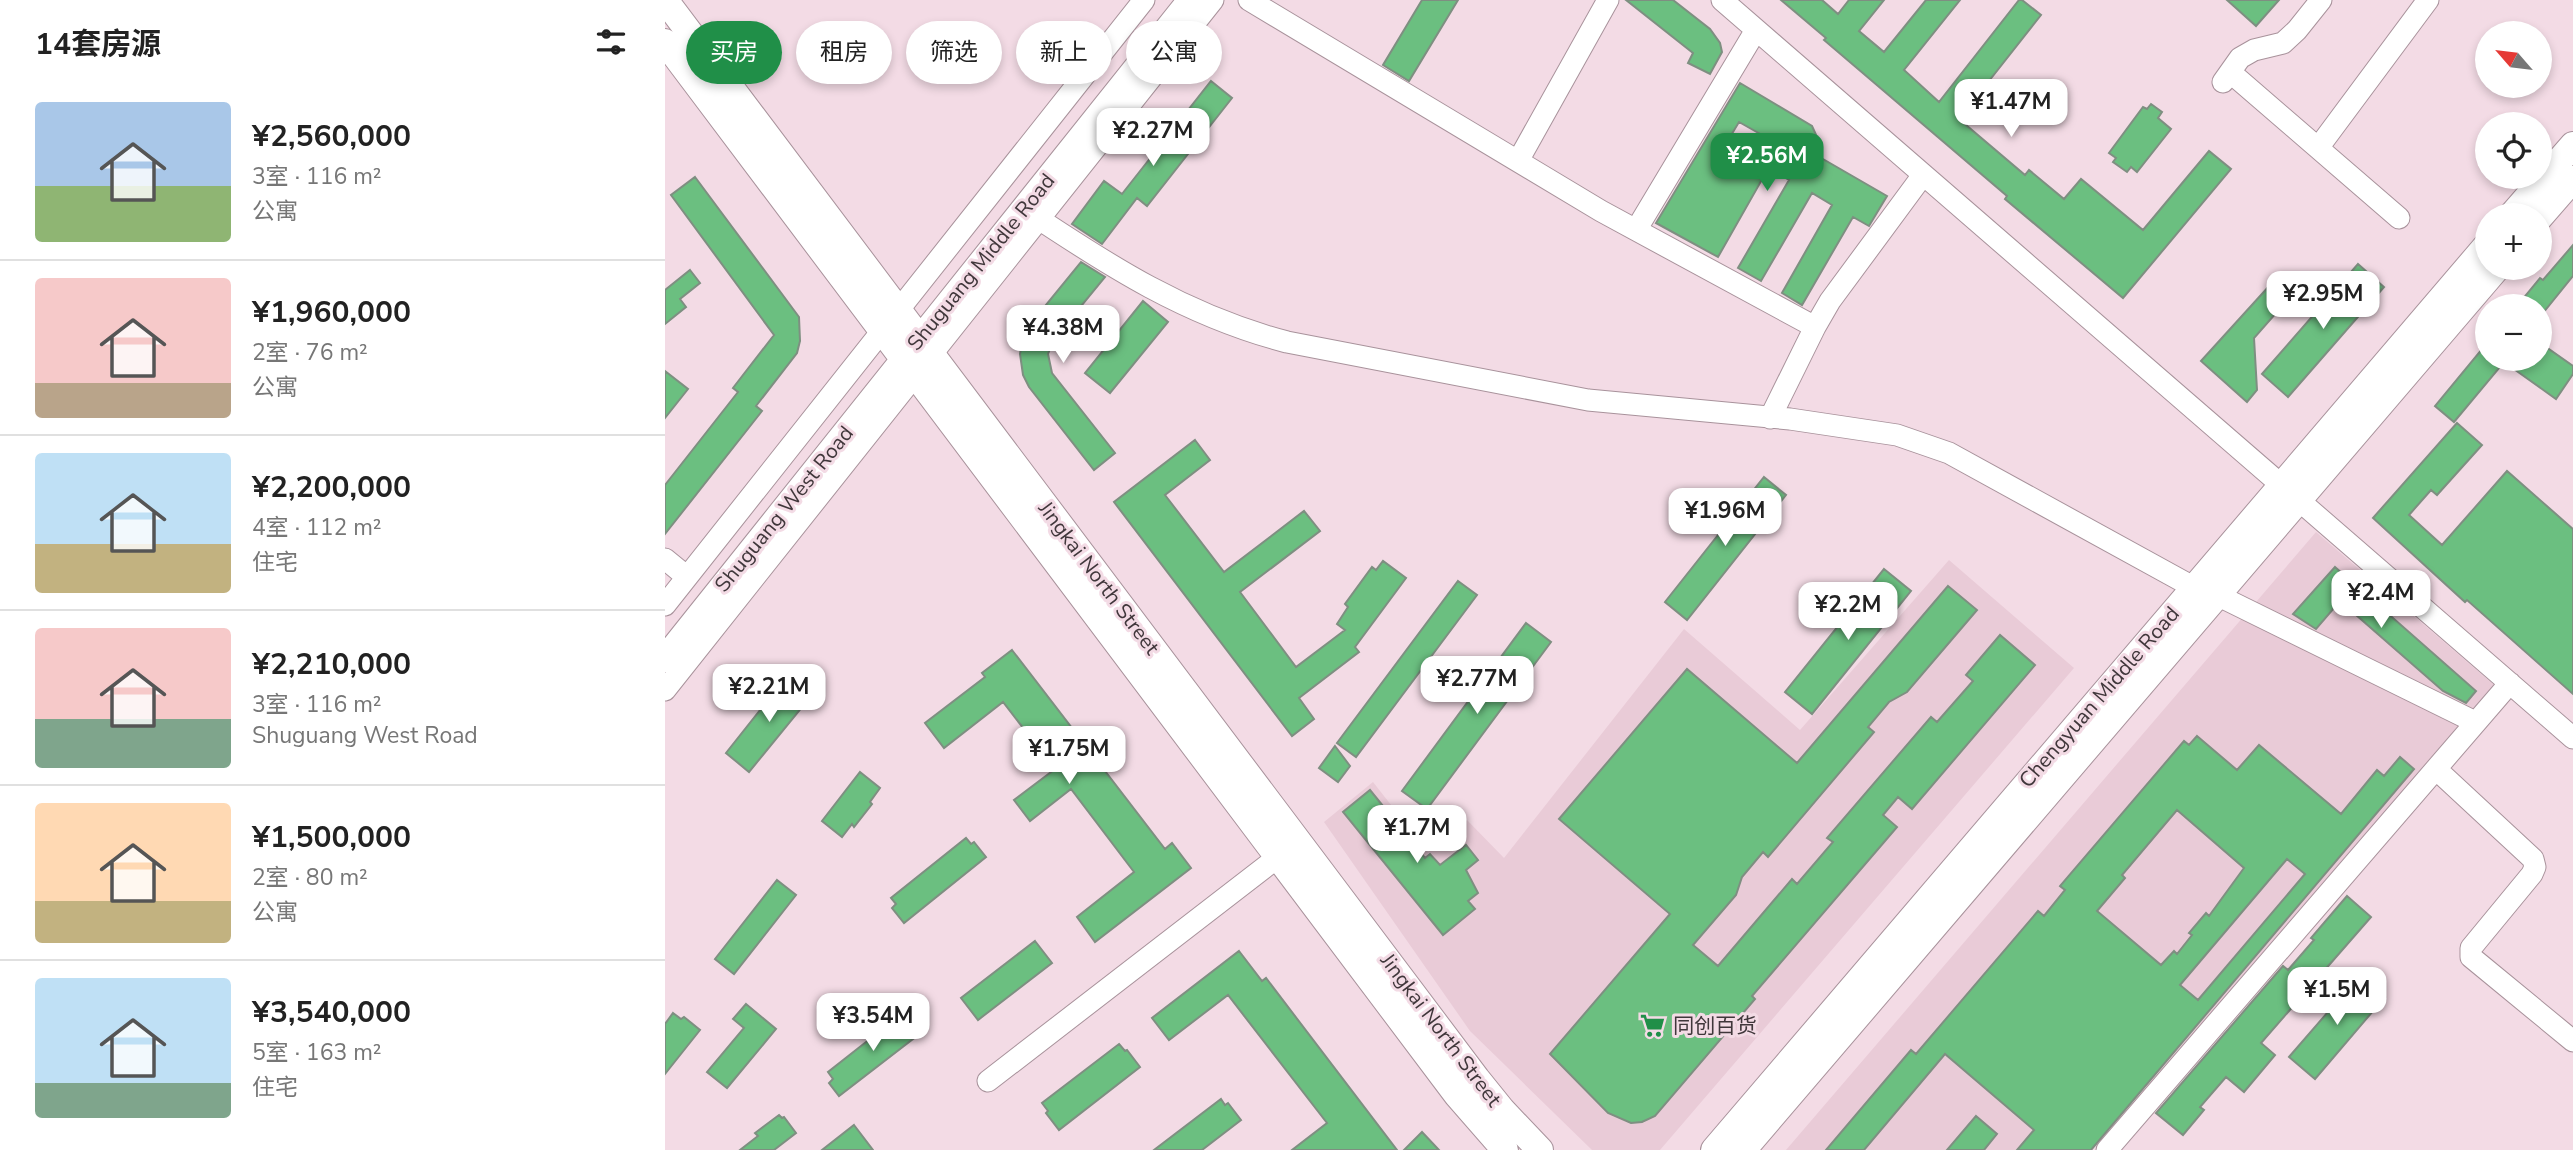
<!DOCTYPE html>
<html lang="zh">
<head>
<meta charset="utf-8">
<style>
  body { margin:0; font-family:"Nunito Sans","Noto Sans SC",sans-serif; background:#f6f6f6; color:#222; height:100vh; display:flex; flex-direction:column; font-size:26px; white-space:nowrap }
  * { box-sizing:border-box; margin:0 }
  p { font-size:23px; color:#767676 }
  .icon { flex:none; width:38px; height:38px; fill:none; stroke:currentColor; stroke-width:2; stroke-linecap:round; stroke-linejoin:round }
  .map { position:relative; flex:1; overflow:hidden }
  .side { display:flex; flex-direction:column; background:#fff; width:665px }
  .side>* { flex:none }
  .banner { position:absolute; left:21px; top:21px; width:665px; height:63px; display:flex; gap:14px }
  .needle { width:46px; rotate:298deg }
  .controls { position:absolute; left:1810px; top:21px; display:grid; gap:14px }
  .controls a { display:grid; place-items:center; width:77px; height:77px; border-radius:50%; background:#fff; box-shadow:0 4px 10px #0003; font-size:35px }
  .price { position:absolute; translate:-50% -60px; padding:0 16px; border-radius:14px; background:#fff; color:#222; font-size:23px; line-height:46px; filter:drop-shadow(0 2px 4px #0008) }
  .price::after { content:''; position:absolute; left:50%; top:42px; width:21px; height:16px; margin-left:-10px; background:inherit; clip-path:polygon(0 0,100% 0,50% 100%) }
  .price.current { background:#208f48; color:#fff }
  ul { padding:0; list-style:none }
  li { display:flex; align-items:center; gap:21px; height:175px; padding:0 35px }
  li+li { border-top:2px solid #e0e0e0 }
  li span { display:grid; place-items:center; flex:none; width:196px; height:140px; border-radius:7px; color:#555 }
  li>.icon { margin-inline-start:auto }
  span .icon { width:84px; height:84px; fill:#fffc; stroke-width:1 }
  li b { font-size:30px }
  h2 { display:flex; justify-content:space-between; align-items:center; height:84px; padding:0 35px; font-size:30px }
  .pill { padding:0 24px; border-radius:32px; background:#fff; box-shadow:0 4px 10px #0003; font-size:24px; line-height:63px }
  .pill.current { background:#208f48; color:#fff }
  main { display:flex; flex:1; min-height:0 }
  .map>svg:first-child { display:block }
</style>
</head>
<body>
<main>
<section class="side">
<h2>14套房源<svg class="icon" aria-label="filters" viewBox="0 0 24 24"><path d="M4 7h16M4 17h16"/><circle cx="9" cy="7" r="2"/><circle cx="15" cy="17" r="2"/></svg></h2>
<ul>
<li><span style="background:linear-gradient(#a9c7e8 60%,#8fb573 0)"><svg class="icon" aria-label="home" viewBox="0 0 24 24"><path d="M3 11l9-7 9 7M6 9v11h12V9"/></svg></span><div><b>¥2,560,000</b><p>3室 · 116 m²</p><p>公寓</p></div></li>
<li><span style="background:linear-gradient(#f6c9c9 75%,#b9a48a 0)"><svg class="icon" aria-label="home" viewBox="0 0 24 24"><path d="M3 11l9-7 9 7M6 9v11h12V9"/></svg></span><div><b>¥1,960,000</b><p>2室 · 76 m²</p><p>公寓</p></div></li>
<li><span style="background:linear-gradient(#bfe0f5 65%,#c2b280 0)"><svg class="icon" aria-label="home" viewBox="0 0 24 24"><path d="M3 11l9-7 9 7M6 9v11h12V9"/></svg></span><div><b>¥2,200,000</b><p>4室 · 112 m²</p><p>住宅</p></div></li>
<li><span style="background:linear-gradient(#f6c9c9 65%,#7fa58c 0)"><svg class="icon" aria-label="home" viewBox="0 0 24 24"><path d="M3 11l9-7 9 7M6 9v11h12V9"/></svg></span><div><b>¥2,210,000</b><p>3室 · 116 m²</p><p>Shuguang West Road</p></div></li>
<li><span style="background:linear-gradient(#ffd9b3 70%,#c2b280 0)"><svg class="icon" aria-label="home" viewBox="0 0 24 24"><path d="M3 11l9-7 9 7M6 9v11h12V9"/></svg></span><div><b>¥1,500,000</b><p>2室 · 80 m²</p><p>公寓</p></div></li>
<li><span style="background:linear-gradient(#bfe0f5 75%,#7fa58c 0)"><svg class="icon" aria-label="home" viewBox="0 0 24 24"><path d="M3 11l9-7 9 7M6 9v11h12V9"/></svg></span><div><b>¥3,540,000</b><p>5室 · 163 m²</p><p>住宅</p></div></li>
</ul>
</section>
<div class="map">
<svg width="1908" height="1150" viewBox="0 0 1908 1150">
  <rect width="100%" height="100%" fill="#f3dbe5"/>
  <!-- built -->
  <path fill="#e9cbd7" d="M1651,532L1829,685L1427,1150H1121Z
    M1284,560L1409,668L995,1150H927L805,1031L659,822L708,782L763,852L802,820L839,858L1019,629L1135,730Z"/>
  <!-- building -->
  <path fill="#6bbf80" stroke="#7e8f81" stroke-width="2" fill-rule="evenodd" d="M757,0H793L744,81L718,65Z
    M961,0H1008L1045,29L1055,43L1057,52L1045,74L1023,63L1028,53Z
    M1116,0H1157L1173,14L1184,0H1219L1194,31L1219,52L1261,0H1295L1239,70L1274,102L1354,0H1357L1376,15L1294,119L1360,175L1364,170L1399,199L1416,179L1478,230L1544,151L1566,169L1458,298L1340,199L1342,196L1159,40L1161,38Z
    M1562,0H1614L1591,26Z
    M546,81L567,98L482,206L472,198L437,244L407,224L439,181L457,194Z
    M1075,83L1147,126L1152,137L1151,155L1222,196L1204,226L1188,217L1137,305L1117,293L1167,205L1147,193L1096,281L1073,268L1124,180L1109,171L1122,149L1074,122L1056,152L1099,176L1053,257L991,223Z
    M1486,104L1497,112L1493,118L1506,129L1472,172L1466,167L1462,172L1448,162L1451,158L1444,153L1478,107L1482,109Z
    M30,177L134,317L135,341L132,353L91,406L97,411L0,534V485L73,392L68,388L109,335L6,195Z
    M1908,245V276L1874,318V306H1852L1875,278L1878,280Z
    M416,262L440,277L389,339L383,354L387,373L450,453L429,470L364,387L358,375L355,354L357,342L367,322Z
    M1693,264L1719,287L1623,397L1597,374Z
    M25,270L35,283L15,299L21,307L0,324V290Z
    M1616,273L1633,288L1589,338L1592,390L1582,402L1536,361Z
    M478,301L503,322L445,393L420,373Z
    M1874,342L1908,366V374L1891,399L1839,362L1789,422L1770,406L1822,343V359H1874Z
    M0,371L23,389L0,418Z
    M1792,423L1817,445L1772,495L1766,490L1744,515L1777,545L1842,471L1908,529V694L1802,600L1800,602L1708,518Z
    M530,440L545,460L500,495L559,572L639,511L655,531L575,592L631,667L680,630L672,624L683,607L680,604L707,567L711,570L718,561L741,578L690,647L694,652L634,698L649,719L627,736L449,502Z
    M1099,477L1121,495L1022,620L1000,602Z
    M1670,567L1811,691L1801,703L1778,691L1675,601L1651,629L1628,614Z
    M1219,569L1246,591L1147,714L1120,692Z
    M793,581L812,595L691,757L672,743Z
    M1283,586L1312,610L1242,692L1224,702L1203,727L1209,732L1103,857L1098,852L1077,877L1071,895L1028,945L1053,966L1127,879L1132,884L1168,842L1162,838L1266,717L1272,722L1308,681L1301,675L1335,635L1370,665L1247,809L1233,797L1218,815L1232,827L1087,996L1090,999L990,1116L977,1122L966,1123L943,1113L885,1054L1005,914L894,819L1022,669L1132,763Z
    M861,623L886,642L762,809L737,791Z
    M347,650L500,849L507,843L526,868L430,942L412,917L469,872L406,789L365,821L349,800L390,769L338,702L279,748L260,723L320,677L317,673Z
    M122,676L147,695L84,772L61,753Z
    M1532,736L1572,770L1594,745L1676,814L1712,770L1719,776L1735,757L1749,769L1426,1150H1352L1369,1130L1280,1054L1199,1150H1161L1246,1050L1251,1054L1373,911L1379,916L1400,890L1395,886L1519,741L1524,745ZM1512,810L1579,868L1544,916L1541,913L1524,933L1527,935L1512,954L1509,951L1496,965L1432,911L1460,878L1457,875ZM1622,859L1640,874L1533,1000L1515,985Z
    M670,746L685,766L673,782L654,768Z
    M195,772L215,788L205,802L207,804L189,827L187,824L177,837L157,821Z
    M705,790L760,858L765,854L775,865L801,845L813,860L801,870L813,893L803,901L810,909L778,935L678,812Z
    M301,838L306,844L309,842L321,857L239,923L227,908L231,904L226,898Z
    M112,880L131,895L69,974L50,959Z
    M1682,896L1706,917L1596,1043L1610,1055L1579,1092L1561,1077L1535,1107L1539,1110L1518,1135L1491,1113L1618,966L1623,970L1649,940L1646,938Z
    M370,941L387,963L313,1020L296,998Z
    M574,951L597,981L601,978L732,1150H627L662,1123L563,995L504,1040L487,1018Z
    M1695,975L1720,997L1650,1079L1624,1057Z
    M81,1004L111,1029L62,1088L42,1072L79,1028L68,1019Z
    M8,1013L16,1019L19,1017L35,1030L0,1074V1024Z
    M238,1013L244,1021L247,1019L257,1032L174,1096L164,1083L168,1079L163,1072Z
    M454,1044L460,1051L462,1050L475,1067L394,1130L381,1113L383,1111L377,1103Z
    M556,1099L560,1105L563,1103L576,1120L537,1150H489Z
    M114,1115L117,1118L119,1117L131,1133L109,1150H75L93,1136L90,1133Z
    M1311,1116L1332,1134L1319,1150H1282Z
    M189,1125L208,1150H157Z
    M757,1132L774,1150H739Z"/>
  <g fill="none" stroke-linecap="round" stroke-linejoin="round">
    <defs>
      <path id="minor" d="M584,0L936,211L1150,327
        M1057,0L1908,738
        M1565,72L1734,218
        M1558,82L1575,58L1589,50L1618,43L1632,30L1656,0
        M1653,148L1763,0
        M853,161L943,0
        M359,209C444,266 522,316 622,342L923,400L1125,419L1232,435L1284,453L1528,587
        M971,230L1091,30
        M1105,418L1150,327L1165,301L1258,175
        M0,559L22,577
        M1552,595L1808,721
        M0,605L479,0
        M0,690L548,0
        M1771,769L1868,859L1870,867L1867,874L1806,948V957L1908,1041
        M323,1081L613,857
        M1442,1150L1845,683"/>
      <path id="major" d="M0,0L812,1079L837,1110L875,1150
        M0,42L792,1095L840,1150
        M1847,215L1908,145
        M1874,218L1908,179
        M0,659L526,0
        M1049,1150L1822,245
        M1078,1150L1832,268"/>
    </defs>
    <!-- minor casing -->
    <use href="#minor" stroke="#a8929b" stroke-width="23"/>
    <!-- major casing -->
    <use href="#major" stroke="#a8929b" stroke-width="28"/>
    <!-- minor -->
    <use href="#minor" stroke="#fff" stroke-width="21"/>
    <!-- major -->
    <use href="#major" stroke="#fff" stroke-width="26"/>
  </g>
  <!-- icons -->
  <defs>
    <symbol id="supermarket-bare" viewBox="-9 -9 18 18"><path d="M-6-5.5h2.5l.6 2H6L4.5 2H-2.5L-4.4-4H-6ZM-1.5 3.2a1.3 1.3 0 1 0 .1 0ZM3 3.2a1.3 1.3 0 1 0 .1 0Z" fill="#208f48" stroke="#f3dbe5" stroke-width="2.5" paint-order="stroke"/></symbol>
  </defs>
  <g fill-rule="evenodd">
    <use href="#supermarket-bare" x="970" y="1008" width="35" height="35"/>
  </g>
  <g text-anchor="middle" stroke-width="6" stroke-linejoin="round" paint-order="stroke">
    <!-- street labels -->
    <g font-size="21" fill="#40373b" stroke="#f3dbe5">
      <text transform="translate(316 262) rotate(-51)" y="7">Shuguang Middle Road</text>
      <text transform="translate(119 509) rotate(-51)" y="7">Shuguang West Road</text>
      <text transform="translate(434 578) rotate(53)" y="7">Jingkai North Street</text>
      <text transform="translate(1434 697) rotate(-49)" y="7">Chengyuan Middle Road</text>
      <text transform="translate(776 1030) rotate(53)" y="7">Jingkai North Street</text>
    </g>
    <!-- poi labels -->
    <g font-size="21" fill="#40373b" stroke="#f3dbe5" text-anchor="start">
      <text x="1008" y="1033">同创百货</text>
    </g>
  </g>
</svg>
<div class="controls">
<a><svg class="needle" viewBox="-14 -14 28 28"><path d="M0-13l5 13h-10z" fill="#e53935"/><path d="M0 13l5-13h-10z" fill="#767676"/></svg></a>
<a><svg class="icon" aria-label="locate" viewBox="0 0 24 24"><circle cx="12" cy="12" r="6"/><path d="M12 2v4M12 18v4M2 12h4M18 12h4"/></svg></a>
<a>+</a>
<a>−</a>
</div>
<b class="price" style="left:1346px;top:139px">¥1.47M</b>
<b class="price" style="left:488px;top:168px">¥2.27M</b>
<b class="price current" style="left:1102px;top:193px">¥2.56M</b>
<b class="price" style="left:1658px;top:331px">¥2.95M</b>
<b class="price" style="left:398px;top:365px">¥4.38M</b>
<b class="price" style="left:1060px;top:548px">¥1.96M</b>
<b class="price" style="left:1716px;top:630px">¥2.4M</b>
<b class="price" style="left:1183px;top:642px">¥2.2M</b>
<b class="price" style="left:812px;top:716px">¥2.77M</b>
<b class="price" style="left:104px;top:724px">¥2.21M</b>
<b class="price" style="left:404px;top:786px">¥1.75M</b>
<b class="price" style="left:752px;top:865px">¥1.7M</b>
<b class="price" style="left:1672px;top:1027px">¥1.5M</b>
<b class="price" style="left:208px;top:1053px">¥3.54M</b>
<div class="banner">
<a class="pill current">买房</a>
<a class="pill">租房</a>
<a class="pill">筛选</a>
<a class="pill">新上</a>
<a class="pill">公寓</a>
</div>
</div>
</main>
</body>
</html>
